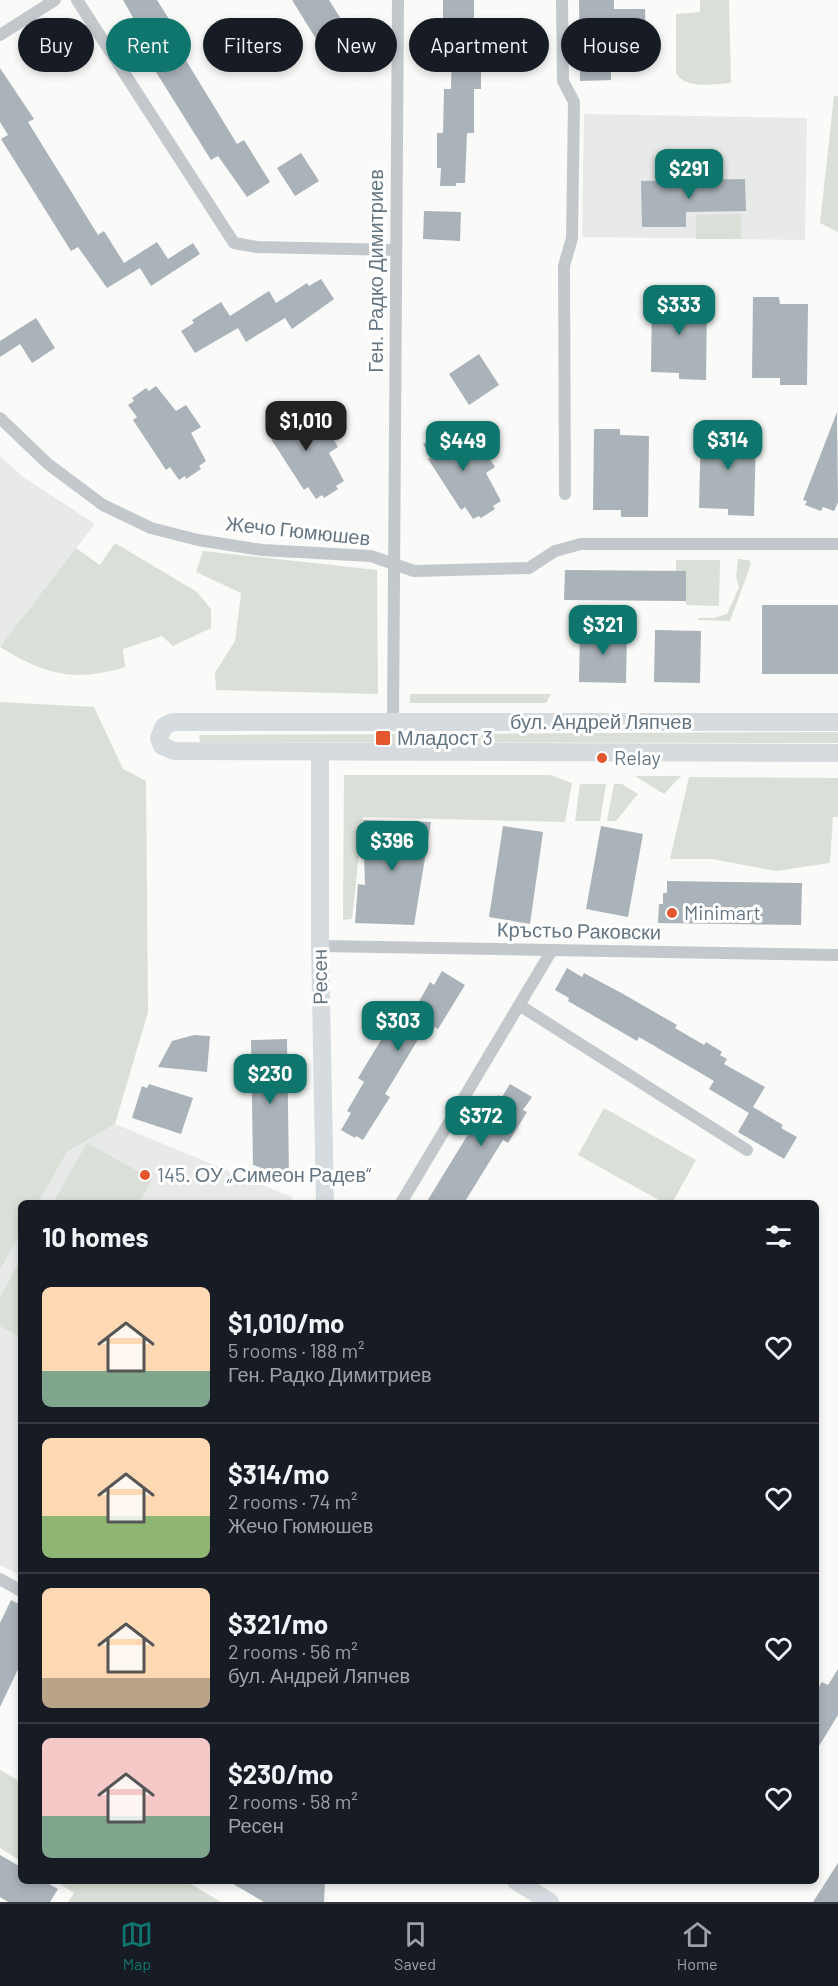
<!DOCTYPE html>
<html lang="en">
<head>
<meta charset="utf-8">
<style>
  body { margin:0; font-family:Barlow,sans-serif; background:#20242c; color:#f1f3f6; height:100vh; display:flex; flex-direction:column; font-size:22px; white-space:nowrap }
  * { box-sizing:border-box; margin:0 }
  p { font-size:20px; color:#9ea1a6 }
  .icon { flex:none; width:33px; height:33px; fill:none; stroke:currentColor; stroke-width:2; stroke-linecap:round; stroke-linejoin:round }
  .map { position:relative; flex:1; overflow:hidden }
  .drawer { position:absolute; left:18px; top:1200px; width:801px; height:684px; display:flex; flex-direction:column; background:#171b24; border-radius:9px; box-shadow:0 3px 9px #0003 }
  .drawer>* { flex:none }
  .top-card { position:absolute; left:18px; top:18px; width:802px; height:54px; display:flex; gap:12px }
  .price { position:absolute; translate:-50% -51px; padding:0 14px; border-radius:12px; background:#0f766e; color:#fff; font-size:20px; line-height:39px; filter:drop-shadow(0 2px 3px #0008) }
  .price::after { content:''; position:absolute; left:50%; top:36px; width:18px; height:14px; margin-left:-9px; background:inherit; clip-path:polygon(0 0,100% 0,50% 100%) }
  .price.current { background:#222; color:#fff }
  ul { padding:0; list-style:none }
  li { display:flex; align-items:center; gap:18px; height:150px; padding:0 24px }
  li+li { border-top:2px solid #363941 }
  li span { display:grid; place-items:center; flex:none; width:168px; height:120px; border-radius:9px; color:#555 }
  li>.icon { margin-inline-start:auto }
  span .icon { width:72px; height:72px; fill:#fffc; stroke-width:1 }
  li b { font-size:26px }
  h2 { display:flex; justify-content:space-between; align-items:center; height:72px; padding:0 24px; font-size:26px }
  .tag { padding:0 21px; border-radius:27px; background:#171b24; box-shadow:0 3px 9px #0003; font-size:21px; line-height:54px }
  .tag.current { background:#0f766e; color:#fff }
  .tabs { display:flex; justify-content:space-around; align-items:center; height:84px; border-top:2px solid #363941; background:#171b24; font-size:16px; color:#9ea1a6 }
  .tabs a { display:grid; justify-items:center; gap:3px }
  .tabs .current { color:#0f766e }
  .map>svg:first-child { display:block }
</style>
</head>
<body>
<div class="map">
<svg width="838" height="1902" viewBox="0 0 838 1902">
  <rect width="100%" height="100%" fill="#fafaf8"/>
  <!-- built -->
  <path fill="#e8e9e9" d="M584,114L807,118L805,240L582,237Z
    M0,456L22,476L95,524L0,647Z
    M115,1124L292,1197V1203H38L67,1152Z
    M21,1233V1576L0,1565V1270Z"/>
  <!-- green -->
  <path fill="#dadfd7" d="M700,0H729L731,83C714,84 686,90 676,73V14L700,12Z
    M834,96H838V232L820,223Z
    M741,214V239H696V215Z
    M115,543L197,592L211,609V628L173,646L162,636L123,649L125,667C73,683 45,674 0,647L76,548L100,565Z
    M203,551L377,570L378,694L216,690L215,673L235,641L241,593L196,572Z
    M738,559L749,560L751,564L730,621L698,620V618H713L727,614L739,587L736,576Z
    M676,560H720L719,606L686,605V571H676Z
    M410,694H551L546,703H410Z
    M0,702L94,707L123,769L146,781L148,1012L115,1124L67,1152L38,1203H21V1233L0,1270Z
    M838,732V743L200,742L199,735Z
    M344,775H550L572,783L565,822L363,817L352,919L343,920Z
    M635,776H681L664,794Z
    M689,777L838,778V817H833L830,863L776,871L712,859H670Z
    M580,784H606L600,821H575Z
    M614,784H622L638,794L616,821H607Z
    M604,1108L696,1160L672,1203H664L578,1155Z
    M87,1143L152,1179L139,1203H53Z
    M21,1259V1338L0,1326V1297Z
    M0,1770L21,1782V1861L0,1848Z
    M55,1881H186L221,1902H68L74,1893Z"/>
  <!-- building -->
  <path fill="#aab3b9" d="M123,0H157L174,27L168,31L237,144L244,140L270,182L247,197L218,156L211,160L141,48L148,44Z
    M292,0H329L348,30L321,47Z
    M443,0H474V44H481V89H474V133H467L465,183H456V186H440L441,168H437V133H443L444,89H451L452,44H443Z
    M579,0H614V9H645L646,46H611V80L580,81Z
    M0,68L34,119L28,122L98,235L104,231L124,263L157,242L168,259L193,243L200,254L151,286L140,268L107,288L78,247L71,251L1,139L8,135L0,122Z
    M301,153L319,181L295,196L277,168Z
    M745,179L746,211L686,212V227H642L641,181Z
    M424,211L461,212L460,241L423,239Z
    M321,279L334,299L292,329L285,318L246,342L238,328L195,353L181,331L194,323L192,320L221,302L230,316L269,291L276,303L307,283L309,286Z
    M652,291L678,292V298L707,299L706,380L679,379V373L651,372Z
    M753,297H779L780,304H808L807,385H780V378H752Z
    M36,318L55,348L32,363L20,344L0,357V341Z
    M479,354L499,385L469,405L449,374Z
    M156,386L176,411L186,405L201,427L191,433L206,461L199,466L201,469L186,479L185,476L179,480L170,467L166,470L133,420L137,417L128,405L134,401L132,398L146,388L149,391Z
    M294,406L314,431L324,424L338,447L329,453L344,481L336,486L338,489L324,498L322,495L316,499L308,487L304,490L271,439L275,437L266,425L272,420L270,417L284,408L286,411Z
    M837,412L838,502L834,511L823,507L821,511L805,505L807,501L803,500Z
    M451,426L471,451L480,445L495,467L486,473L501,501L493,506L495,509L481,518L479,516L473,519L465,507L461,510L428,459L431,457L423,444L429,441L427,437L441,428L443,431Z
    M701,427L727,428V434H756L754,516L728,515V509L699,508Z
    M594,429H620V435L649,436L648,517H621V510H593Z
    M565,570L686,571V601L564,600Z
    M762,605H838V674H762Z
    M580,629L627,630L626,683L579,682Z
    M655,630L701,631L700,683L654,682Z
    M363,820L431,822L414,925L355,923L358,884L365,885Z
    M503,826L543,832L530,924L489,917Z
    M601,826L643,834L628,917L586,909Z
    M667,881L802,883L801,925L658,923L659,904H663V893H667Z
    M567,968L582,977L584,973L625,995L677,1025L675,1028L704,1045L706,1042L722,1052L720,1055L727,1059L724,1064L765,1087L753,1107L783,1125L781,1128L797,1137L784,1159L738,1132L749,1113L709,1089L714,1081L639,1037L637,1041L568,1001L569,998L555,990Z
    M442,971L465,985L438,1029L428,1023L385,1094L390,1097L363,1140L356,1136L355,1138L341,1130L351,1113L347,1111L364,1082L358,1078L401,1007L412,1014L430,982L434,985Z
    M194,1035L210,1036L207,1072L158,1067L172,1041Z
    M287,1039L289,1174H278L253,1165L251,1040Z
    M149,1084L193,1098L181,1134L132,1118L142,1086L147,1088Z
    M510,1084L532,1097L523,1110L527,1112L508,1143L503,1140L464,1203H426L475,1123L480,1125L498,1095L502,1097Z
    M11,1600L21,1605V1663L0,1707V1623Z
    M838,1669V1715L816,1751V1691L822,1682L828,1685Z
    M0,1855L21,1867V1881H44L58,1889L50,1902H8L0,1897Z
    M838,1863V1902H813Z
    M228,1881H325L324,1902H264Z"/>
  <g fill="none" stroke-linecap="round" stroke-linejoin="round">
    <!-- street -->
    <path stroke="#c3c8cc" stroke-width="12" d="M77,0L234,243L257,247L396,250
      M562,0L563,81L574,102L572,238L564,266L565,494
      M0,35L55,0
      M0,418L48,464L103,505L151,528L198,540L262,550L371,556L414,571L529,568L555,551L581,544H838
      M393,722L398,0
      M320,946L838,955
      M519,1005L747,1150
      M401,1203L552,950
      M0,1579L21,1591"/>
    <!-- secondary -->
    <path stroke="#d6dbdf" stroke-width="18" d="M838,722H173L164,726L159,738L162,746L174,751L838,753
      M320,752V946L325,1203
      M516,1881L550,1902"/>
  </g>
  <!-- markers -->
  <g fill="#e4572e" stroke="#fff" stroke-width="2">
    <rect x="375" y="730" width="16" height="16" rx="3"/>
    <circle cx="602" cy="758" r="6"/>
    <circle cx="672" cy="913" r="6"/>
    <circle cx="145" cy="1175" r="6"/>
  </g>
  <g text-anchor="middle" stroke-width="6" stroke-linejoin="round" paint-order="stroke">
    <!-- street labels -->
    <g font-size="20" fill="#657683" stroke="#fff">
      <text transform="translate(376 271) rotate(-90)" y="7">Ген. Радко Димитриев</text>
      <text transform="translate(298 531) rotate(6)" y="7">Жечо Гюмюшев</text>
      <text x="601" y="729">бул. Андрей Ляпчев</text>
      <text transform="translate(579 931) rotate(1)" y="7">Кръстьо Раковски</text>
      <text transform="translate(320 977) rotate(-91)" y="7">Ресен</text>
    </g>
    <!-- poi labels -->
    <g font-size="20" fill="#657683" stroke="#fff" text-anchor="start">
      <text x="397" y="745">Младост 3</text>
      <text x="614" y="765">Relay</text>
      <text x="684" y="920">Minimart</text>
      <text x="157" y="1182">145. ОУ „Симеон Радев“</text>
    </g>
  </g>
</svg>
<b class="price" style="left:689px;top:200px">$291</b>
<b class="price" style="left:679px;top:336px">$333</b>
<b class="price current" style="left:306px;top:452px">$1,010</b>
<b class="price" style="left:728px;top:471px">$314</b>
<b class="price" style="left:463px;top:472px">$449</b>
<b class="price" style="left:603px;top:656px">$321</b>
<b class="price" style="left:392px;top:872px">$396</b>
<b class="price" style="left:398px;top:1052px">$303</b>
<b class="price" style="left:270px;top:1105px">$230</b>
<b class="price" style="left:481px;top:1147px">$372</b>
<div class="top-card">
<a class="tag">Buy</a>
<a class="tag current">Rent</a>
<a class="tag">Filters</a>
<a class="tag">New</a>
<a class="tag">Apartment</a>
<a class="tag">House</a>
</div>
<section class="drawer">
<h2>10 homes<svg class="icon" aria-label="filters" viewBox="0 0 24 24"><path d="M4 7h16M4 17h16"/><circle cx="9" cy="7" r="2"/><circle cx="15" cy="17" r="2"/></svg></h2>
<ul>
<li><span style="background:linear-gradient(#ffd9b3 70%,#7fa58c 0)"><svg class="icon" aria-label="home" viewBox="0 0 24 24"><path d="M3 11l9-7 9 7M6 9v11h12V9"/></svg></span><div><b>$1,010/mo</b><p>5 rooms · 188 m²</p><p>Ген. Радко Димитриев</p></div><svg class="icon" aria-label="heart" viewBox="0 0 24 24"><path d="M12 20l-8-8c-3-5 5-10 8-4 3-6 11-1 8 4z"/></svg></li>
<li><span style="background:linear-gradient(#ffd9b3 65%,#8fb573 0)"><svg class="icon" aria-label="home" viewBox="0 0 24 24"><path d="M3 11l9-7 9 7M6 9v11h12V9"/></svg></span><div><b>$314/mo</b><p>2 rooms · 74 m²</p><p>Жечо Гюмюшев</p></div><svg class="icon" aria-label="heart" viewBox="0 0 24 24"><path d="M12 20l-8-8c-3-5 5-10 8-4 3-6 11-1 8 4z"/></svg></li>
<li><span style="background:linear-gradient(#ffd9b3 75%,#b9a48a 0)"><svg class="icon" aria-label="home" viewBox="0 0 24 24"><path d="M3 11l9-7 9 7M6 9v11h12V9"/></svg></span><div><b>$321/mo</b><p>2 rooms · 56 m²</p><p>бул. Андрей Ляпчев</p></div><svg class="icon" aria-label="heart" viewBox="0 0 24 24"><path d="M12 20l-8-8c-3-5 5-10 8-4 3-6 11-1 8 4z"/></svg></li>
<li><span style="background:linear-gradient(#f6c9c9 65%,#7fa58c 0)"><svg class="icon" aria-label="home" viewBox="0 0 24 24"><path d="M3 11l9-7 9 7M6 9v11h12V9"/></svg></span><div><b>$230/mo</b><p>2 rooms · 58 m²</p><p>Ресен</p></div><svg class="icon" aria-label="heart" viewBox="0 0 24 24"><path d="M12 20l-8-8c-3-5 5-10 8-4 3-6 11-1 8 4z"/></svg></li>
</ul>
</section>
</div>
<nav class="tabs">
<a class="current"><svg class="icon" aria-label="map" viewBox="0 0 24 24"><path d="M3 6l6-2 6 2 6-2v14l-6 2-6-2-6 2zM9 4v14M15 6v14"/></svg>Map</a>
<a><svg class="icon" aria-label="saved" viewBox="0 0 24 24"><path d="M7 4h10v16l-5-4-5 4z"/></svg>Saved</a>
<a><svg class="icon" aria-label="home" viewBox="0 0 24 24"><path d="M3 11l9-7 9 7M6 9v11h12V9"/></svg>Home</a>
</nav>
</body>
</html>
